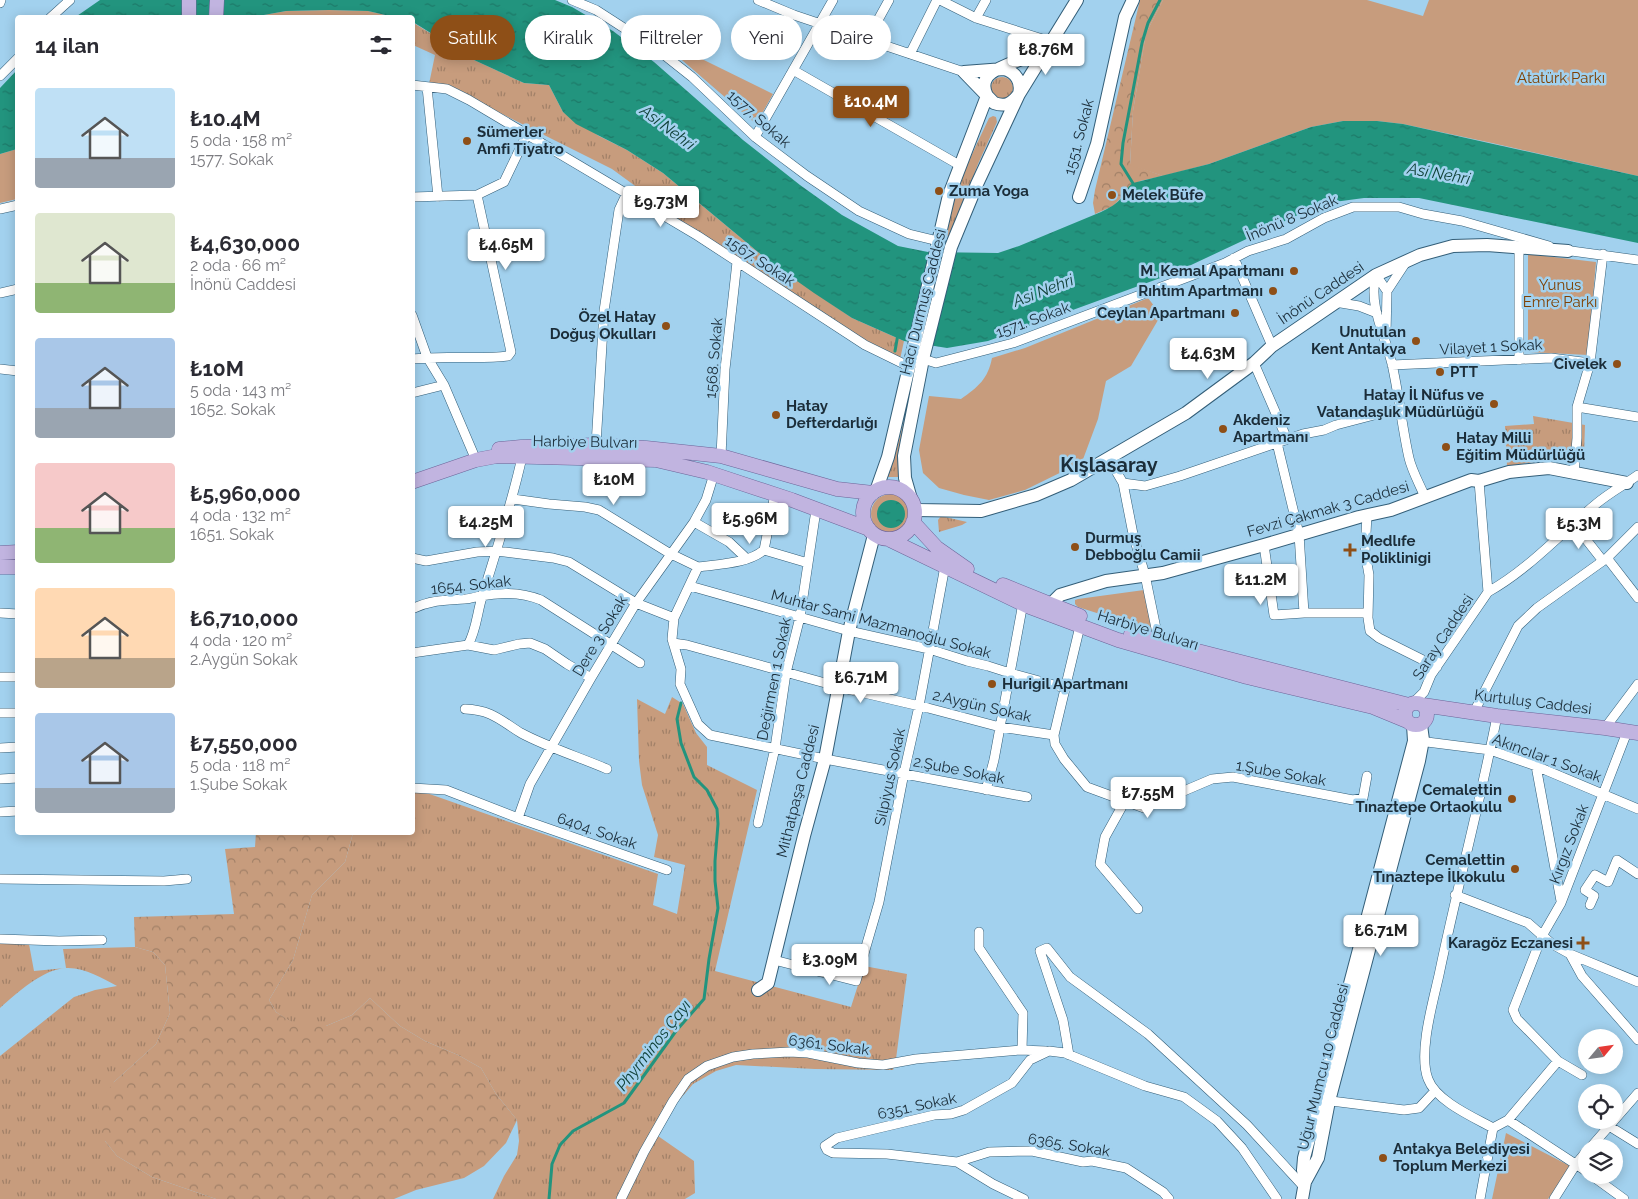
<!DOCTYPE html>
<html lang="tr">
<head>
<meta charset="utf-8">
<style>
  body { margin:0; font-family:Raleway,sans-serif; background:#f7f7f7; color:#2b2b33; height:100vh; display:flex; flex-direction:column; font-size:19px; white-space:nowrap }
  * { box-sizing:border-box; margin:0 }
  p { font-size:16px; color:#7c7c81 }
  .icon { flex:none; width:28px; height:28px; fill:none; stroke:currentColor; stroke-width:2; stroke-linecap:round; stroke-linejoin:round }
  .map { position:relative; flex:1; overflow:hidden }
  .drawer { position:absolute; left:15px; top:15px; width:400px; height:820px; display:flex; flex-direction:column; background:#fff; border-radius:5px; box-shadow:0 2px 12px #0003 }
  .drawer>* { flex:none }
  .top-card { position:absolute; left:430px; top:15px; width:475px; height:45px; display:flex; gap:10px }
  .needle { width:32px; rotate:61deg }
  .controls { position:absolute; left:1578px; top:1029px; display:grid; gap:10px }
  .controls a { display:grid; place-items:center; width:45px; height:45px; border-radius:50%; background:#fff; box-shadow:0 2px 12px #0003; font-size:25px }
  .price { position:absolute; translate:-50% -42px; padding:0 11px; border-radius:5px; background:#fff; color:#222; font-size:16px; line-height:32px; filter:drop-shadow(0 1px 2px #0008) }
  .price::after { content:''; position:absolute; left:50%; top:30px; width:15px; height:11px; margin-left:-8px; background:inherit; clip-path:polygon(0 0,100% 0,50% 100%) }
  .price.selected { background:#8e4f17; color:#fff }
  ul { padding:0; list-style:none }
  li { display:flex; align-items:center; gap:15px; height:125px; padding:0 20px }
  li span { display:grid; place-items:center; flex:none; width:140px; height:100px; border-radius:5px; color:#555 }
  li>.icon { margin-inline-start:auto }
  span .icon { width:60px; height:60px; fill:#fffc; stroke-width:1 }
  li b { font-size:21px }
  h2 { display:flex; justify-content:space-between; align-items:center; height:60px; padding:0 20px; font-size:21px }
  .tag { padding:0 18px; border-radius:22px; background:#fff; box-shadow:0 2px 12px #0003; font-size:18px; line-height:45px }
  .tag.selected { background:#8e4f17; color:#fff }
  .map>svg:first-child { display:block }
</style>
</head>
<body>
<div class="map">
<svg width="1638" height="1199" viewBox="0 0 1638 1199">
  <defs>
    <pattern id="grass-tufts" width="24" height="20" patternUnits="userSpaceOnUse" patternTransform="scale(1.25)"><rect width="24" height="20" fill="#c79c7d"/><path d="M3 7l-1-3M5 7V3M7 7l1-3M15 17l-1-3M17 17v-4M19 17l1-3" fill="none" stroke="#a18067"/></pattern>
    <pattern id="forest-crowns" width="20" height="18" patternUnits="userSpaceOnUse" patternTransform="scale(1.25)"><rect width="20" height="18" fill="#c79c7d"/><path d="M2 6a3 3 0 1 1 6 0M12 15a3 3 0 1 1 6 0" fill="none" stroke="#a18067"/></pattern>
    <pattern id="water-ripples" width="26" height="14" patternUnits="userSpaceOnUse" patternTransform="scale(1.25)"><rect width="26" height="14" fill="#22947e"/><path d="M2 4q2-2 4 0t4 0M15 11q2-2 4 0t4 0" fill="none" stroke="#1d7968"/></pattern>
  </defs>
  <rect width="100%" height="100%" fill="#a2d1ee"/>
  <!-- grass -->
  <path fill="url(#grass-tufts)" d="M329,10L368,11L394,17L247,18L286,11Z
    M412,22L474,60L524,83L549,85L563,112L599,136L627,150L663,173L770,262L852,318L904,341L899,364L704,239L653,199L612,169L500,113L429,84L435,55L413,45Z
    M991 88a11 11 0 1 1 22 0a11 11 0 1 1-22 0Z
    M993,116L996,117L997,122L978,164L950,238H948C943,211 977,144 989,118Z
    M908,405L899,454L898,477H887L895,455Z
    M1533,416L1585,425L1584,455L1507,466L1505,426L1534,424Z
    M941,516L967,522L962,525L939,532L938,520Z
    M672,697L683,704L696,733L707,747V765L757,790L715,971L851,1007L864,966L907,974L896,1059L893,1070L815,1069L736,1065L716,1071L693,1084L675,1105L658,1136L694,1161L695,1193L685,1199H493L504,1176L517,1155L519,1141L517,1120L496,1094L481,1068L458,1055L425,1041L400,1026L370,998L352,1015L326,1026L298,1027L276,1012L269,1000L293,960L312,895L345,862L353,833L412,832L413,792L421,791L658,874L653,905L677,914L685,865L654,857L658,835L642,785L639,761L637,699L665,714Z
    M0,941L29,944L34,971L66,968L63,949L135,947L153,952L165,965L170,1013L156,1044L114,1082L105,1141L117,1156L152,1177L216,1199H0V1056L74,997L95,990L117,986C102,978 84,967 66,968C43,969 17,993 0,1008Z"/>
  <!-- forest -->
  <path fill="url(#forest-crowns)" d="M1140,0H1163L1146,33L1133,111L1130,164L1163,176L1140,181L1126,189L1123,196L1113,206L1095,214L1093,203L1095,190Z
    M256,832L353,833L345,862L312,895L293,960L269,1000L276,1012L298,1026H326L352,1015L370,998L400,1026L425,1041L458,1055L481,1068L496,1094L517,1120L506,1143L484,1166L464,1178L416,1190L394,1199H216L152,1177L117,1156L105,1141L98,1125L99,1103L114,1082L156,1044L170,1013L165,965L153,952L135,947L134,917L234,914L225,849L255,847Z"/>
  <!-- park -->
  <path fill="#c79c7d" d="M1163,0H1367L1423,16L1429,0H1638V176L1492,143L1403,124L1377,121H1343L1311,127L1209,164L1163,176L1130,165L1133,111L1146,33Z
    M653,35L773,94L756,124Z
    M17,149V199L0,203V154Z
    M1528,254L1596,262L1588,355L1528,352Z
    M1148,298L1161,315L1131,366L1106,381L1098,419L1082,462L1025,490L989,500L964,495L939,488L923,473L919,450L929,396L961,399C978,387 988,379 992,358L1025,348Z
    M871 514a20 20 0 1 1 40 0a20 20 0 1 1-40 0Z
    M1144,590L1153,631L1078,607L1075,604V600L1078,599Z
    M1506,1133L1572,1167L1548,1199H1492Z"/>
  <!-- water -->
  <path fill="url(#water-ripples)" d="M100,0H555L572,7L613,31L654,62L743,140L800,185L842,215L898,246L928,252L998,253L1019,246L1101,212C1109,208 1117,204 1122,197C1127,190 1126,188 1133,183L1209,164L1311,127L1343,121H1377L1403,124L1638,176V243L1419,198H1364L1334,202L1302,213L1174,273L988,341L947,348L904,341L852,318L814,293L770,262L663,173L627,150L576,124L563,112L549,85L524,83L474,60L413,22L412,18L394,17L368,11L329,10L286,11L247,18H74Z
    M17,70V149L0,154V88Z
    M877 514a14 14 0 1 1 28 0a14 14 0 1 1-28 0Z"/>
  <g fill="none" stroke-linecap="round" stroke-linejoin="round">
    <!-- stream -->
    <path stroke="#22947e" stroke-width="3" d="M1134,185L1121,164L1123,143L1142,43L1148,23L1160,0
      M895,351L898,334
      M549,1199L552,1164L560,1145L573,1131L624,1103L676,1031L704,999L709,959L718,908L715,881V861L718,824L717,809L707,790L694,777L681,743L677,719L681,703"/>
    <defs>
      <path id="street" d="M572,0L596,10L658,50L692,77L755,137L807,176L859,211L909,234L938,241
        M758,0L794,15L964,72
        M940,0L976,18L1052,42
        M0,3L1,0
        M50,18L70,0
        M976,18L986,0
        M867,40L889,0
        M910,54L937,0
        M793,70L961,166
        M0,76L18,58
        M412,85L447,89L469,100L698,236L865,345L908,366
        M427,87L438,197
        M755,137L833,0
        M412,197L477,195L504,182L527,134
        M0,209L18,205
        M1564,250L1638,260
        M1234,258L1272,346
        M1376,275C1368,305 1385,335 1392,364C1399,395 1402,427 1409,458C1412,471 1420,485 1425,497
        M1376,275L1387,291
        M0,293L18,289
        M1335,302L1359,306L1377,313
        M412,315L427,357L444,385L473,453
        M1386,335L1387,291L1406,262
        M412,359C444,355 476,360 508,356L511,352L477,195
        M923,359L936,363L1013,343L1225,263L1248,251L1286,239L1324,218L1353,207H1399L1423,214L1462,221L1549,246
        M1519,360V247
        M1254,363L1287,439
        M1392,365L1551,358L1590,363
        M0,369L18,371
        M412,393L444,385
        M1577,407L1638,417
        M1277,443L1299,534L1304,613
        M596,445L604,311L619,210L627,193
        M721,456L725,369L737,262
        M1109,459L1123,483L1133,534L1145,575L1159,643
        M1574,474L1577,438V407L1590,363L1603,254
        M1479,481L1488,592
        M1123,483L1145,486L1180,476L1303,434L1324,430L1336,425L1401,408
        M513,499L549,504L585,507L599,510L669,553L698,567
        M1367,515L1365,552L1369,575L1368,618L1370,631L1379,638L1437,667
        M694,522L729,542L747,559
        M1574,524L1603,561
        M1264,545L1274,615L1304,613H1368
        M764,550L808,563
        M412,558L426,561L477,552L497,551L553,558L569,562L636,603L674,618
        M1607,558L1638,598
        M698,567L674,618L672,639L681,669L680,684L698,724L710,735L825,759L1027,797
        M698,567C719,564 747,564 764,550L775,494
        M690,586L849,631L929,649L967,661L988,666L1010,673L1065,688
        M412,609C431,600 445,600 465,599C470,599 475,597 480,596C501,592 522,592 541,600L640,663
        M0,613L18,614
        M1080,626L1054,735L1055,744L1064,759L1087,787L1144,808L1212,779L1233,777L1353,800L1363,798L1367,776
        M673,643L687,645L847,689L928,708L1000,727L1054,735
        M468,645C477,629 477,611 483,594C497,548 512,503 522,457
        M412,653L468,645L494,650L519,644L530,643L545,649L567,664L591,678
        M0,677H18
        M1413,703L1424,692L1431,675L1488,592C1529,569 1561,533 1596,504C1609,493 1624,485 1638,475
        M465,709C492,710 500,720 521,733C547,747 579,757 607,769
        M1474,712L1518,626L1537,608L1607,558L1638,527
        M0,713H18
        M1605,728L1638,684
        M1419,741L1490,750L1536,766L1638,809
        M0,748L18,747
        M1536,766L1561,901
        M0,779L18,778
        M412,788L446,790L518,818L667,870
        M986,790L994,760L1023,603
        M1125,801L1105,837L1100,864L1138,909
        M0,812L18,811
        M518,818L530,784L591,678L636,603L694,522L706,500L714,474
        M758,823L775,748L786,673L800,617L816,510
        M0,879L164,881L187,879
        M1455,895L1528,923L1552,944L1570,954L1582,976L1638,1040
        M1590,905L1594,896L1585,890L1595,875L1608,882L1617,860L1638,874
        M979,932V948L1023,1013L1022,1050
        M0,939L59,941L102,940
        M1570,954L1638,982
        M774,960L856,981L879,902L904,773L919,706L945,566
        M1069,1055L1063,1020L1040,951L1047,948L1070,977L1148,1034L1247,1125L1304,1187
        M1582,1075L1558,1061L1517,1019L1513,1010L1542,936L1561,903L1627,732
        M1323,1100L1404,1110L1419,1108L1435,1091
        M1508,1120L1586,1171
        M1609,1126L1638,1144
        M1493,1128L1508,1120L1558,1061
        M1590,1148L1638,1093
        M957,1162L989,1152L1032,1151L1083,1162L1092,1161L1126,1168L1163,1192L1169,1199
        M1591,1175L1624,1199
        M621,1199L644,1152L673,1101L688,1079L707,1066L733,1057L753,1054L789,1052L808,1053L858,1063L883,1065L916,1059L1020,1050L1046,1051
        M1024,1199L993,1184L957,1162L887,1154L833,1153L827,1150L825,1146L837,1138L934,1115L951,1114L964,1110L1012,1083L1030,1060L1049,1051L1065,1053L1145,1086L1184,1097L1217,1121L1242,1148L1277,1199
        M1480,1199L1493,1128C1473,1117 1436,1101 1428,1079C1418,1053 1433,1002 1439,975C1457,888 1480,803 1497,716
        M1554,1199L1576,1164L1586,1152"/>
      <path id="secondary" d="M1079,197L1097,144L1125,17L1133,0
        M876,491L888,457L949,195L987,96C983,88 983,80 990,74C997,67 1031,56 1042,51L1048,46
        M911,499L905,478L904,456L923,359L951,247L977,184L1019,94C1022,82 1016,72 1004,69L964,72L994,103C1005,107 1012,104 1019,94L1077,0
        M916,510L981,511L1036,495L1071,480L1186,413L1254,363L1272,346L1376,275L1420,255L1453,246L1487,245L1568,251
        M1047,613L1051,604L1060,595L1106,581L1163,573L1264,545L1359,517L1391,510L1471,480L1479,481L1509,472L1549,468L1627,483
        M758,990L768,983L804,836L825,759L849,631L874,535
        M1305,1182L1318,1158L1329,1101L1419,761L1423,740L1421,725
        M1302,1199L1305,1182L1303,1170L1304,1158L1414,741L1413,725"/>
      <path id="primary" d="M189,0V18
        M216,18L217,0
        M499,449L521,447L596,445L646,448L721,456L837,489L873,493
        M412,482L476,460L497,456L656,460L707,472L792,500L869,529
        M863 513a26 26 0 1 1 52 0a26 26 0 1 1-52 0Z
        M913,522L937,548L967,569
        M890,540L1027,606L1118,640L1247,677L1373,707L1407,721
        M0,553L18,552
        M0,567H18
        M1003,585L1080,616
        M1131,634L1409,705
        M1405 714a11 11 0 1 1 22 0a11 11 0 1 1-22 0Z
        M1423,705L1497,716L1605,728L1638,733"/>
    </defs>
    <!-- street casing -->
    <use href="#street" stroke="#335e78" stroke-width="10"/>
    <!-- secondary casing -->
    <use href="#secondary" stroke="#335e78" stroke-width="14"/>
    <!-- primary casing -->
    <use href="#primary" stroke="#6c6498" stroke-width="15"/>
    <!-- street -->
    <use href="#street" stroke="#fff" stroke-width="9"/>
    <!-- secondary -->
    <use href="#secondary" stroke="#fff" stroke-width="12"/>
    <!-- primary -->
    <use href="#primary" stroke="#c1b4e0" stroke-width="14"/>
  </g>
  <!-- markers -->
  <g fill="#8e4f17" stroke="#a2d1ee" stroke-width="2">
    <circle cx="467" cy="141" r="5"/>
    <circle cx="939" cy="191" r="5"/>
    <circle cx="1112" cy="195" r="5"/>
    <circle cx="1294" cy="271" r="5"/>
    <circle cx="1273" cy="291" r="5"/>
    <circle cx="1235" cy="313" r="5"/>
    <circle cx="666" cy="326" r="5"/>
    <circle cx="1416" cy="341" r="5"/>
    <circle cx="1617" cy="364" r="5"/>
    <circle cx="1440" cy="372" r="5"/>
    <circle cx="1494" cy="404" r="5"/>
    <circle cx="776" cy="415" r="5"/>
    <circle cx="1223" cy="429" r="5"/>
    <circle cx="1446" cy="447" r="5"/>
    <circle cx="1075" cy="547" r="5"/>
    <path d="M1347.5 542.5h5v5h5v5h-5v5h-5v-5h-5v-5h5z"/>
    <circle cx="992" cy="684" r="5"/>
    <circle cx="1512" cy="799" r="5"/>
    <circle cx="1515" cy="869" r="5"/>
    <path d="M1580.5 935.5h5v5h5v5h-5v5h-5v-5h-5v-5h5z"/>
    <circle cx="1383" cy="1158" r="5"/>
  </g>
  <g text-anchor="middle" stroke-width="5" stroke-linejoin="round" paint-order="stroke">
    <!-- park labels -->
    <g font-size="15" fill="#7f4103" stroke="#a2d1ee">
      <text x="1561" y="83">Atatürk Parkı</text>
      <text x="1560" y="290">Yunus<tspan x="1560" dy="17">Emre Parkı</tspan></text>
    </g>
    <!-- street labels -->
    <g font-size="15" fill="#1b2d39" stroke="#a2d1ee">
      <text transform="translate(759 119) rotate(41)" y="5">1577. Sokak</text>
      <text transform="translate(1079 137) rotate(-75)" y="5">1551. Sokak</text>
      <text transform="translate(1292 218) rotate(-23)" y="5">İnönü 8 Sokak</text>
      <text transform="translate(760 261) rotate(33)" y="5">1567. Sokak</text>
      <text transform="translate(1321 293) rotate(-34)" y="5">İnönü Caddesi</text>
      <text transform="translate(923 302) rotate(-76)" y="5">Hacı Durmuş Caddesi</text>
      <text transform="translate(1033 320) rotate(-20)" y="5">1571. Sokak</text>
      <text transform="translate(1491 347) rotate(-3)" y="5">Vilayet 1 Sokak</text>
      <text transform="translate(714 358) rotate(-85)" y="5">1568. Sokak</text>
      <text transform="translate(585 442) rotate(1)" y="5">Harbiye Bulvarı</text>
      <text transform="translate(1328 509) rotate(-16)" y="5">Fevzi Çakmak 3 Caddesi</text>
      <text transform="translate(471 585) rotate(-6)" y="5">1654. Sokak</text>
      <text transform="translate(881 624) rotate(15)" y="5">Muhtar Sami Mazmanoğlu Sokak</text>
      <text transform="translate(1148 630) rotate(17)" y="5">Harbiye Bulvarı</text>
      <text transform="translate(600 636) rotate(-59)" y="5">Dere 3 Sokak</text>
      <text transform="translate(1443 637) rotate(-57)" y="5">Saray Caddesi</text>
      <text transform="translate(774 679) rotate(-79)" y="5">Değirmen 1 Sokak</text>
      <text transform="translate(1533 702) rotate(7)" y="5">Kurtuluş Caddesi</text>
      <text transform="translate(982 706) rotate(13)" y="5">2.Aygün Sokak</text>
      <text transform="translate(1547 758) rotate(20)" y="5">Akıncılar 1 Sokak</text>
      <text transform="translate(959 770) rotate(11)" y="5">2.Şube Sokak</text>
      <text transform="translate(1281 773) rotate(10)" y="5">1.Şube Sokak</text>
      <text transform="translate(890 777) rotate(-78)" y="5">Silpiyus Sokak</text>
      <text transform="translate(798 791) rotate(-76)" y="5">Mithatpaşa Caddesi</text>
      <text transform="translate(597 831) rotate(19)" y="5">6404. Sokak</text>
      <text transform="translate(1569 844) rotate(-69)" y="5">Kırgız Sokak</text>
      <text transform="translate(829 1045) rotate(7)" y="5">6361. Sokak</text>
      <text transform="translate(1323 1067) rotate(-76)" y="5">Uğur Mumcu 10 Caddesi</text>
      <text transform="translate(917 1106) rotate(-12)" y="5">6351. Sokak</text>
      <text transform="translate(1069 1145) rotate(9)" y="5">6365. Sokak</text>
    </g>
    <!-- poi labels -->
    <g font-size="15" font-weight="bold" fill="#1b2d39" stroke="#a2d1ee" text-anchor="start">
      <text x="477" y="137">Sümerler<tspan x="477" dy="17">Amfi Tiyatro</tspan></text>
      <text x="949" y="196">Zuma Yoga</text>
      <text x="1122" y="200">Melek Büfe</text>
      <text x="1284" y="276" text-anchor="end">M. Kemal Apartmanı</text>
      <text x="1263" y="296" text-anchor="end">Rıhtım Apartmanı</text>
      <text x="1225" y="318" text-anchor="end">Ceylan Apartmanı</text>
      <text x="656" y="322" text-anchor="end">Özel Hatay<tspan x="656" dy="17">Doğuş Okulları</tspan></text>
      <text x="1406" y="337" text-anchor="end">Unutulan<tspan x="1406" dy="17">Kent Antakya</tspan></text>
      <text x="1607" y="369" text-anchor="end">Civelek</text>
      <text x="1450" y="377">PTT</text>
      <text x="1484" y="400" text-anchor="end">Hatay İl Nüfus ve<tspan x="1484" dy="17">Vatandaşlık Müdürlüğü</tspan></text>
      <text x="786" y="411">Hatay<tspan x="786" dy="17">Defterdarlığı</tspan></text>
      <text x="1233" y="425">Akdeniz<tspan x="1233" dy="17">Apartmanı</tspan></text>
      <text x="1456" y="443">Hatay Milli<tspan x="1456" dy="17">Eğitim Müdürlüğü</tspan></text>
      <text x="1085" y="543">Durmuş<tspan x="1085" dy="17">Debboğlu Camii</tspan></text>
      <text x="1361" y="546">Medlıfe<tspan x="1361" dy="17">Poliklinigi</tspan></text>
      <text x="1002" y="689">Hurigil Apartmanı</text>
      <text x="1502" y="795" text-anchor="end">Cemalettin<tspan x="1502" dy="17">Tınaztepe Ortaokulu</tspan></text>
      <text x="1505" y="865" text-anchor="end">Cemalettin<tspan x="1505" dy="17">Tınaztepe İlkokulu</tspan></text>
      <text x="1573" y="948" text-anchor="end">Karagöz Eczanesi</text>
      <text x="1393" y="1154">Antakya Belediyesi<tspan x="1393" dy="17">Toplum Merkezi</tspan></text>
    </g>
    <!-- water labels -->
    <g font-size="16" font-style="italic" fill="#0e3e34" stroke="#a2d1ee">
      <text transform="translate(668 127) rotate(37)" y="6">Asi Nehri</text>
      <text transform="translate(1439 173) rotate(10)" y="6">Asi Nehri</text>
      <text transform="translate(1043 290) rotate(-21)" y="6">Asi Nehri</text>
      <text transform="translate(653 1045) rotate(-52)" y="6">Phyrminos Çayı</text>
    </g>
    <!-- district labels -->
    <g font-size="20" font-weight="bold" fill="#1b2d39" stroke="#a2d1ee">
      <text x="1109" y="472">Kışlasaray</text>
    </g>
  </g>
</svg>
<div class="controls">
<a><svg class="needle" viewBox="-14 -14 28 28"><path d="M0-13l5 13h-10z" fill="#e53935"/><path d="M0 13l5-13h-10z" fill="#7c7c81"/></svg></a>
<a><svg class="icon" aria-label="locate" viewBox="0 0 24 24"><circle cx="12" cy="12" r="6"/><path d="M12 2v4M12 18v4M2 12h4M18 12h4"/></svg></a>
<a><svg class="icon" aria-label="layers" viewBox="0 0 24 24"><path d="M12 4l9 5-9 5-9-5zM3 14l9 5 9-5"/></svg></a>
</div>
<b class="price" style="left:1046px;top:76px">₺8.76M</b>
<b class="price selected" style="left:871px;top:128px">₺10.4M</b>
<b class="price" style="left:661px;top:228px">₺9.73M</b>
<b class="price" style="left:506px;top:271px">₺4.65M</b>
<b class="price" style="left:1208px;top:380px">₺4.63M</b>
<b class="price" style="left:614px;top:506px">₺10M</b>
<b class="price" style="left:750px;top:545px">₺5.96M</b>
<b class="price" style="left:486px;top:548px">₺4.25M</b>
<b class="price" style="left:1579px;top:550px">₺5.3M</b>
<b class="price" style="left:1261px;top:606px">₺11.2M</b>
<b class="price" style="left:861px;top:704px">₺6.71M</b>
<b class="price" style="left:1148px;top:819px">₺7.55M</b>
<b class="price" style="left:1381px;top:957px">₺6.71M</b>
<b class="price" style="left:830px;top:986px">₺3.09M</b>
<div class="top-card">
<a class="tag selected">Satılık</a>
<a class="tag">Kiralık</a>
<a class="tag">Filtreler</a>
<a class="tag">Yeni</a>
<a class="tag">Daire</a>
</div>
<section class="drawer">
<h2>14 ilan<svg class="icon" aria-label="filters" viewBox="0 0 24 24"><path d="M4 7h16M4 17h16"/><circle cx="9" cy="7" r="2"/><circle cx="15" cy="17" r="2"/></svg></h2>
<ul>
<li><span style="background:linear-gradient(#bfe0f5 70%,#9aa5b1 0)"><svg class="icon" aria-label="home" viewBox="0 0 24 24"><path d="M3 11l9-7 9 7M6 9v11h12V9"/></svg></span><div><b>₺10.4M</b><p>5 oda · 158 m²</p><p>1577. Sokak</p></div></li>
<li><span style="background:linear-gradient(#dfe7d0 70%,#8fb573 0)"><svg class="icon" aria-label="home" viewBox="0 0 24 24"><path d="M3 11l9-7 9 7M6 9v11h12V9"/></svg></span><div><b>₺4,630,000</b><p>2 oda · 66 m²</p><p>İnönü Caddesi</p></div></li>
<li><span style="background:linear-gradient(#a9c7e8 70%,#9aa5b1 0)"><svg class="icon" aria-label="home" viewBox="0 0 24 24"><path d="M3 11l9-7 9 7M6 9v11h12V9"/></svg></span><div><b>₺10M</b><p>5 oda · 143 m²</p><p>1652. Sokak</p></div></li>
<li><span style="background:linear-gradient(#f6c9c9 65%,#8fb573 0)"><svg class="icon" aria-label="home" viewBox="0 0 24 24"><path d="M3 11l9-7 9 7M6 9v11h12V9"/></svg></span><div><b>₺5,960,000</b><p>4 oda · 132 m²</p><p>1651. Sokak</p></div></li>
<li><span style="background:linear-gradient(#ffd9b3 70%,#b9a48a 0)"><svg class="icon" aria-label="home" viewBox="0 0 24 24"><path d="M3 11l9-7 9 7M6 9v11h12V9"/></svg></span><div><b>₺6,710,000</b><p>4 oda · 120 m²</p><p>2.Aygün Sokak</p></div></li>
<li><span style="background:linear-gradient(#a9c7e8 75%,#9aa5b1 0)"><svg class="icon" aria-label="home" viewBox="0 0 24 24"><path d="M3 11l9-7 9 7M6 9v11h12V9"/></svg></span><div><b>₺7,550,000</b><p>5 oda · 118 m²</p><p>1.Şube Sokak</p></div></li>
</ul>
</section>
</div>
</body>
</html>
